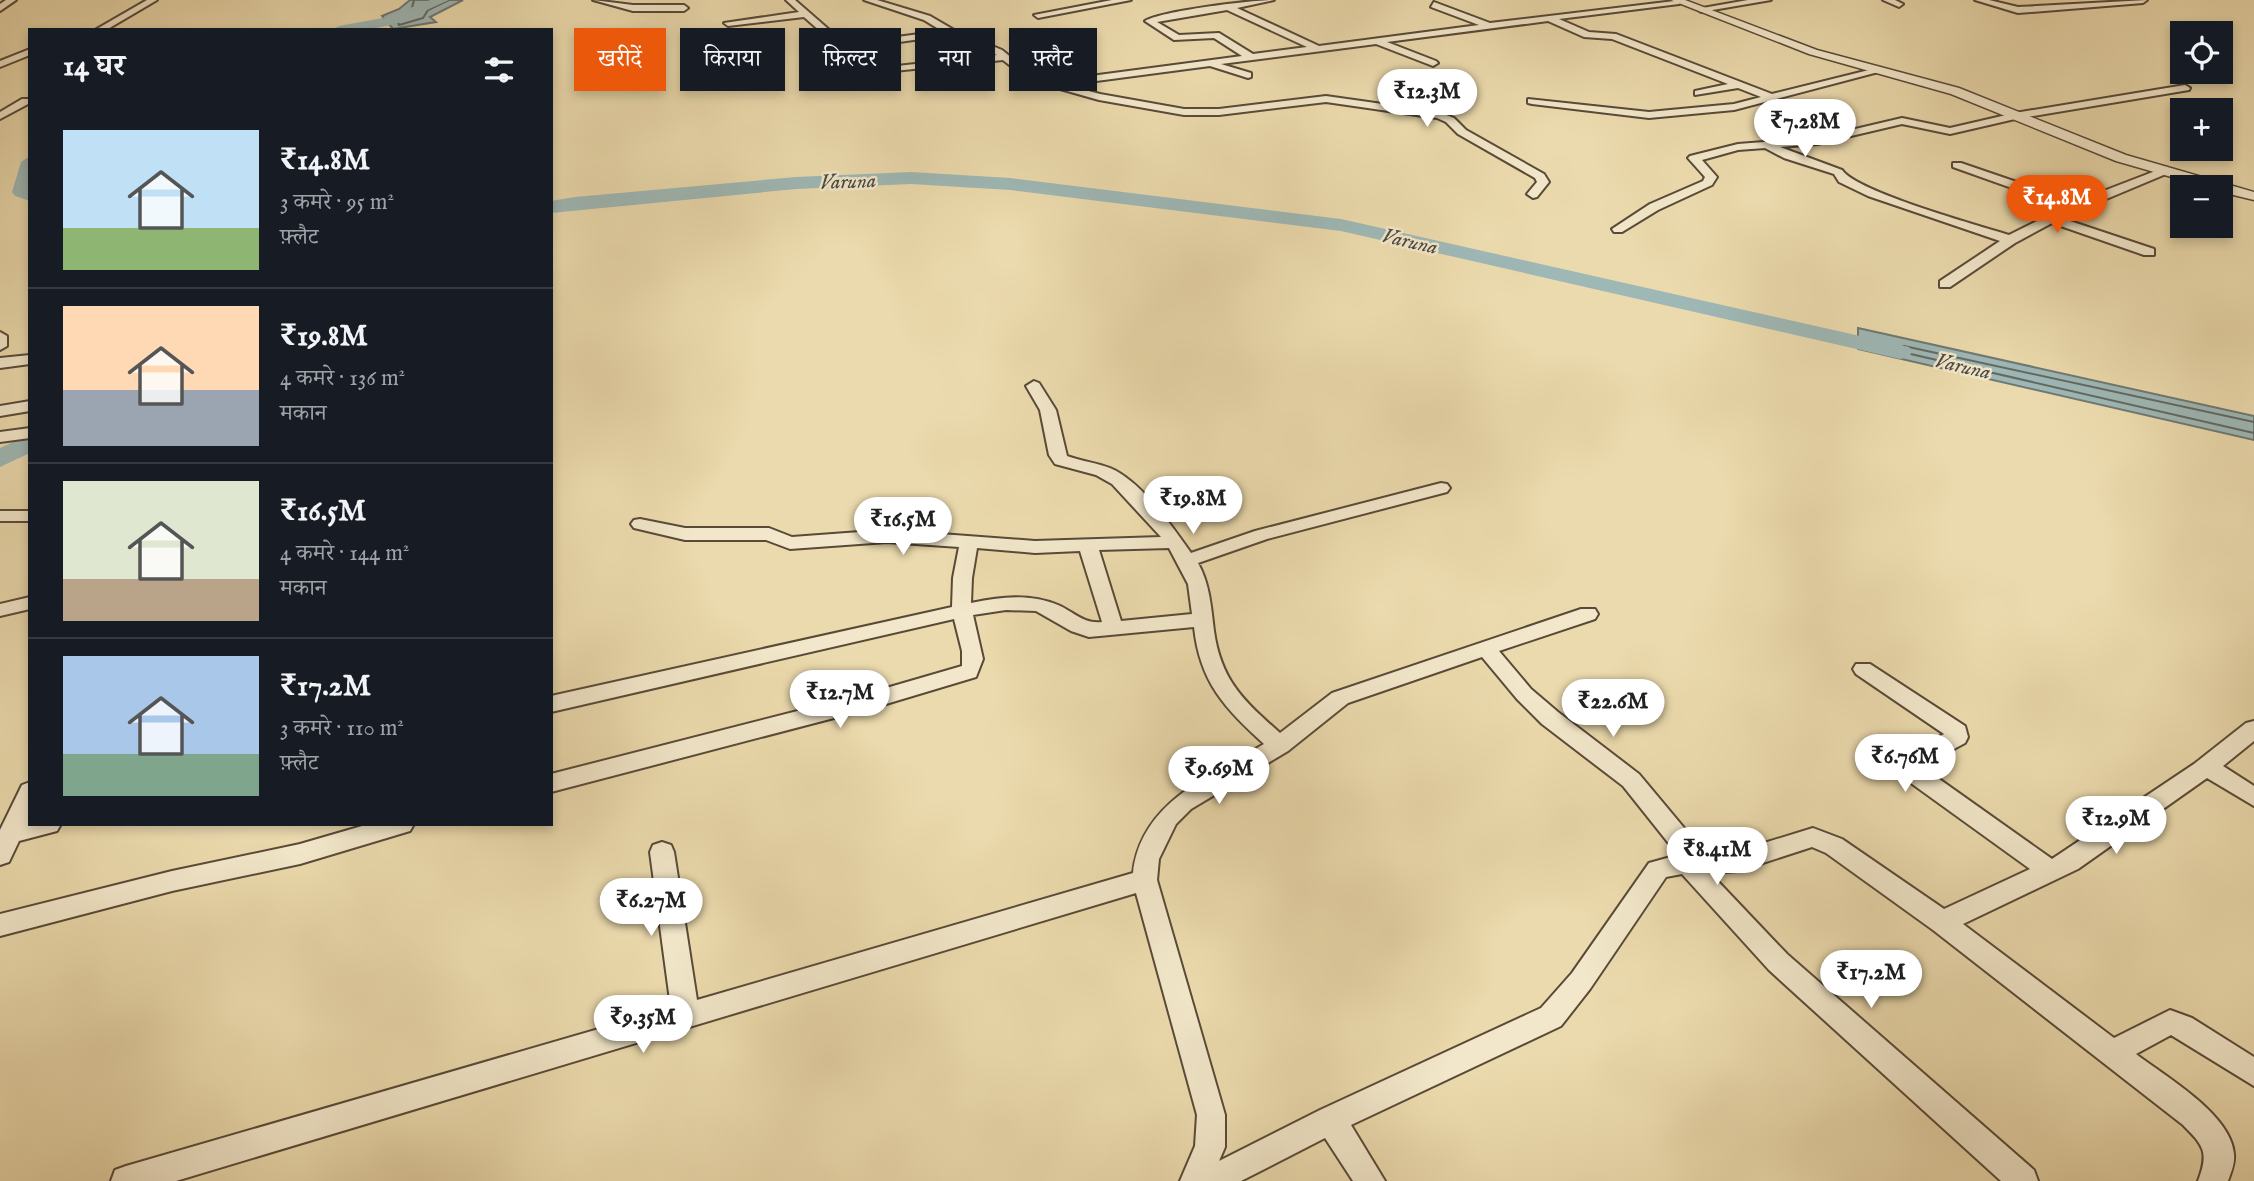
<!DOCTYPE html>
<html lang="hi">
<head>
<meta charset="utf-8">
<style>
  body { margin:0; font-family:"IM FELL English","Noto Serif Devanagari",serif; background:#242831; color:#f1f3f6; height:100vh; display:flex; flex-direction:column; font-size:26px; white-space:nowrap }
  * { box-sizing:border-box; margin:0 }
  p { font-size:23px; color:#9ea1a6 }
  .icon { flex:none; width:38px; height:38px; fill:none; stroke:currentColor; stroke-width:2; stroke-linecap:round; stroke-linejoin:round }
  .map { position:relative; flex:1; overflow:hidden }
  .drawer { position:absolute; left:28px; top:28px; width:525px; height:798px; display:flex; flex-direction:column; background:#171b24; border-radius:0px; box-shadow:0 4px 10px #0003 }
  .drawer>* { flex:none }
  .hud { position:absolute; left:574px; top:28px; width:665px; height:63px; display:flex; gap:14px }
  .buttons { position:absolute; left:2170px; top:21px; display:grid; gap:14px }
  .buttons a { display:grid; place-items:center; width:63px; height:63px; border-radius:0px; background:#171b24; box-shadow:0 4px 10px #0003; font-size:35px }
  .price { position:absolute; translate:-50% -60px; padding:0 16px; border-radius:24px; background:#fff; color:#222; font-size:23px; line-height:46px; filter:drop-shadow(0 2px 4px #0008) }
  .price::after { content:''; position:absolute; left:50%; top:42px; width:21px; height:16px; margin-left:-10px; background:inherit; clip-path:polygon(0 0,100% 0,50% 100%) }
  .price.selected { background:#ea580c; color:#fff }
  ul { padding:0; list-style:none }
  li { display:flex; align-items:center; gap:21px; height:175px; padding:0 35px }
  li+li { border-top:2px solid #363941 }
  li span { display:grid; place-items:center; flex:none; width:196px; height:140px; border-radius:0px; color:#555 }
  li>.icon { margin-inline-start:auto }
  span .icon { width:84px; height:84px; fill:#fffc; stroke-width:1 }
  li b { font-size:30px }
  h2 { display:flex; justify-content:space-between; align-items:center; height:84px; padding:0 35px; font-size:30px }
  .tag { padding:0 24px; border-radius:0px; background:#171b24; box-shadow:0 4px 10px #0003; font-size:24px; line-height:63px }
  .tag.selected { background:#ea580c; color:#fff }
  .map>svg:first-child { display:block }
</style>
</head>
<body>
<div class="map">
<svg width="2254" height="1181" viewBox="0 0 2254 1181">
  <rect width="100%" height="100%" fill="#ebdaad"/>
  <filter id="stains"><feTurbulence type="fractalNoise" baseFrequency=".00286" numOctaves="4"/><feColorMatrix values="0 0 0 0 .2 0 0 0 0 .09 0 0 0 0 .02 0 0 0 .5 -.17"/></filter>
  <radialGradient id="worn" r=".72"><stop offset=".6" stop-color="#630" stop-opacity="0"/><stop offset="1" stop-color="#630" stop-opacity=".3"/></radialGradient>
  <!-- water -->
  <path fill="#9eb8b6" stroke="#6f7974" stroke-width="2" d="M410,0H463L430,17L436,22L393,29L382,16L399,9Z
    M1858,328L2254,416V440L1858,349Z"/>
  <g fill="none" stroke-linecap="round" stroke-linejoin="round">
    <!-- shore -->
    <path stroke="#636964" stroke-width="2" d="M414,0L412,8L396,19L399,25L423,18L428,10L449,0
      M2254,422L1904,346L1899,348L1902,352L2254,433"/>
    <!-- river -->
    <path fill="#9eb8b6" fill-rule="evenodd" d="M430,0H449L396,24L366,30H332L339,26L388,17Z
      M30,156V201L15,196L12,192L21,162Z
      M911,172L1010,178L1341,219L1900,345L1909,347L1912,352L1909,357L1900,359L1341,231L1010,190L911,184L796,189L551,213V201L575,197L796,177Z
      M30,434V453L0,467V448Z"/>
    <defs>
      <path id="minor" d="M6,0H16L0,11V4Z
        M147,0H157L106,30H95Z
        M593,0L633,5H684L688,8L684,11H633Z
        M786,0H795L842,41V45H836L804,17L728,26L724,23L799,12Z
        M864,0H877L930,16L954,30L1002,50L1028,71L1053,81L1242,56L1214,38L1174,40L1145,21C1161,11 1252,0 1274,0L1237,8L1319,46L1479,25L1431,7L1434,2L1490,23L1683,0L1679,4L1559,19L1589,32L1616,34L1772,94L1877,68L1882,71L1734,110L1649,118L1532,104L1528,103V99L1649,112L1734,104L1761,97L1738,88L1695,95V91L1728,84L1612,39L1584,37L1548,21L1387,42L1436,61L1438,63L1433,66L1376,44L1221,64L1251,73V77L1248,78L1210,66L1066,85L1100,94L1184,109H1219L1326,96L1439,112L1454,118L1466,130L1544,174L1549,182L1537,197L1533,198L1527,194L1537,182L1535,178L1458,134L1446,122L1437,118L1326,102L1219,115H1184L1099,100L1046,85L1022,75L1003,60L884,72L873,68L854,52V48L867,41L942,31L924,20ZM1227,10L1307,47L1253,54L1219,33L1179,35L1157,22ZM950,35L997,55L888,67L879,64L863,50L870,46Z
        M1112,0H1131L1038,18L1034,15Z
        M1748,0H1771L1701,12L1697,9Z
        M1883,0H1895L1903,4L1899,7Z
        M1975,0H1989L2018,7L2147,0L2143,3L2018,13Z
        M30,49V55L0,67V61Z
        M2185,85L2190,88L2189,90L2015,119L1950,134L1902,124L1817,144L1780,147L1842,170C1857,192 1977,225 2009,235L2065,207L1953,167V163H1961L2075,202L2158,170H2166V174L2061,218L2154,249V255H2144L2052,223L2015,243L1950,287H1940V281L2000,241L1868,196L1839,182L1834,174L1784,158L1765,148L1738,150L1702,160L1717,177L1712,185L1658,210L1622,232H1614L1612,229L1650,204L1703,181L1705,177L1688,158L1690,156L1738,144L1817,138L1902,118L1950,128L2015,113Z
        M22,99H30V103L0,119V112Z
        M0,332L7,336V346L0,350Z
        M30,355V364L0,368V358Z
        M1034,381L1039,383L1056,410L1067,456C1081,461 1097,463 1110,468C1141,481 1172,526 1191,553L1255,531L1441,483L1447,484L1450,488L1447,492L1267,539L1198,563C1210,585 1211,607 1214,631C1221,681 1244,701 1280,733L1332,693L1581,609H1595L1598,614L1595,619L1499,651L1531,689L1558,712L1639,774L1705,853L1738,851L1813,828L1842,839L1944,909L2030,869L1908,781L1900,764L1903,758L1944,734L1856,674L1853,669L1856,664H1870L1965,726L1968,737L1965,743L1924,765L1925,769L2052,859L2194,764L2246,723L2254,721V741L2223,766L2254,786V806L2207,778L2078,869L1963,924L2114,1038L2170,1010L2192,1018L2254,1057V1086L2171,1035L2136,1054C2166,1077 2231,1114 2234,1154C2235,1164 2231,1172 2228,1181H2198C2209,1152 2204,1146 2183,1125L1933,930L1826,853L1812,847L1738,871L1710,873L1787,954L2034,1170L2038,1181H2001L1769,970L1682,874L1666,877L1590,989L1561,1026L1351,1125L1385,1181H1353L1325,1138L1241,1181H1180L1195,1146L1197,1115L1136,893L176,1181H111L115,1170L126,1166L671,1008L650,852L653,845L662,842L671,845L674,852L697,1000L1133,873C1141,802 1210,776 1264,744C1225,708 1200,683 1194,627L1089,637L1071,631L1036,611L1006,610L973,615L983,659L976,677L876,707L551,792V774L876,691L962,666V651L954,619L551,712V696L952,607L953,578L959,547L887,542L790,549L766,540H685L634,528L631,524L634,520L640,519L685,528H769L792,537L887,530L1035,541L1161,537L1112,484L1096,475L1055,464L1049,455L1040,410L1026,386ZM977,548L1035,553L1080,551L1102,622C1083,624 1074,612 1058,605C1029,593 1000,597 971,603L972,578ZM1169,548L1188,584L1192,614L1121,621L1099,550ZM1482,657L1517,699L1542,724L1623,786L1678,855L1649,863L1572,973L1541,1008L1320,1110L1219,1161L1225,1147V1115L1157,880L1159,859L1176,824L1191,809L1288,751L1348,703Z
        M30,401V411L0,416V406Z
        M30,428V438L0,442V432Z
        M0,511H30V521H0Z
        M30,597V609L0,616V604Z
        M30,782V824H61L57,831L19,841L9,862L0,865V830L22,785Z
        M369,824H414L410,831L300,864L172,891L0,936V914L172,871L300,844Z"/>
      <path id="tertiary" d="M1671,0H1685L1817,50L1959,88L2126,155L2254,192V200L2221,192V187H2206L2116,161L1951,94L1809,54Z"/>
    </defs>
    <!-- minor casing -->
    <use href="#minor" stroke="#594a38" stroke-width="4"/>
    <!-- tertiary casing -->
    <use href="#tertiary" stroke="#594a38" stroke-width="3"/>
    <!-- minor -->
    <use href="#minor" fill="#f2e7ca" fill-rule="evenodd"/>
    <!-- tertiary -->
    <use href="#tertiary" fill="#f2e7ca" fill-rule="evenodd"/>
  </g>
  <g text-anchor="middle" stroke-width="5" stroke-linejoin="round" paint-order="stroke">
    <!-- far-water labels -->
    <g font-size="21" font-style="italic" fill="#4b4943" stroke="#f2e7ca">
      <text transform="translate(848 181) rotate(-2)" y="7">Varuna</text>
      <text transform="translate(1410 241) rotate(13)" y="7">Varuna</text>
      <text transform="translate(1963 366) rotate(13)" y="7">Varuna</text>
    </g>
  </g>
  <rect width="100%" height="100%" filter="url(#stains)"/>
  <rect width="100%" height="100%" fill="url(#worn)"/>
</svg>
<div class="buttons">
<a><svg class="icon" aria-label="locate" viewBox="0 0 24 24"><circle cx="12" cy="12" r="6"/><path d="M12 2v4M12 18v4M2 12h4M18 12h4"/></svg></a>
<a>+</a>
<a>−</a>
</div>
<b class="price" style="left:1427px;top:129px">₹12.3M</b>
<b class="price" style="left:1805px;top:159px">₹7.28M</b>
<b class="price selected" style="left:2057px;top:235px">₹14.8M</b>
<b class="price" style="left:1193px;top:536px">₹19.8M</b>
<b class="price" style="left:903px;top:557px">₹16.5M</b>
<b class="price" style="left:840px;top:730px">₹12.7M</b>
<b class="price" style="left:1613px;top:739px">₹22.6M</b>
<b class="price" style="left:1905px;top:794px">₹6.76M</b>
<b class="price" style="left:1219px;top:806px">₹9.69M</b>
<b class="price" style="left:2116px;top:856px">₹12.9M</b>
<b class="price" style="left:1717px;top:887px">₹8.41M</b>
<b class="price" style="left:651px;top:938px">₹6.27M</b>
<b class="price" style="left:1871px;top:1010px">₹17.2M</b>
<b class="price" style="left:643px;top:1055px">₹9.35M</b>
<div class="hud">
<a class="tag selected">खरीदें</a>
<a class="tag">किराया</a>
<a class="tag">फ़िल्टर</a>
<a class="tag">नया</a>
<a class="tag">फ़्लैट</a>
</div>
<section class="drawer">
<h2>14 घर<svg class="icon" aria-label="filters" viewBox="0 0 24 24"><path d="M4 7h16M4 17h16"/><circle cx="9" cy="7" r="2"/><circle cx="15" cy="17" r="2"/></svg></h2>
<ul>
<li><span style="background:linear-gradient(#bfe0f5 70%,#8fb573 0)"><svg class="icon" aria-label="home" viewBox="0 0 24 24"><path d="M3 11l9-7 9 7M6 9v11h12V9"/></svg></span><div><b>₹14.8M</b><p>3 कमरे · 95 m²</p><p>फ़्लैट</p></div></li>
<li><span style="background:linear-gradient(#ffd9b3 60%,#9aa5b1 0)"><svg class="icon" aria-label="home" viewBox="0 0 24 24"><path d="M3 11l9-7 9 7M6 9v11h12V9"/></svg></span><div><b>₹19.8M</b><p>4 कमरे · 136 m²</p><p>मकान</p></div></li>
<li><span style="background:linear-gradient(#dfe7d0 70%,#b9a48a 0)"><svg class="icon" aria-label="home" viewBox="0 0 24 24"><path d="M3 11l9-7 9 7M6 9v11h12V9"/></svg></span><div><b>₹16.5M</b><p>4 कमरे · 144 m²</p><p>मकान</p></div></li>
<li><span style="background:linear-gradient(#a9c7e8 70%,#7fa58c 0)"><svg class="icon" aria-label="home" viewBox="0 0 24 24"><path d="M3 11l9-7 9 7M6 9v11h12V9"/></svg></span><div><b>₹17.2M</b><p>3 कमरे · 110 m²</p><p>फ़्लैट</p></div></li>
</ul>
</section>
</div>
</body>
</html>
